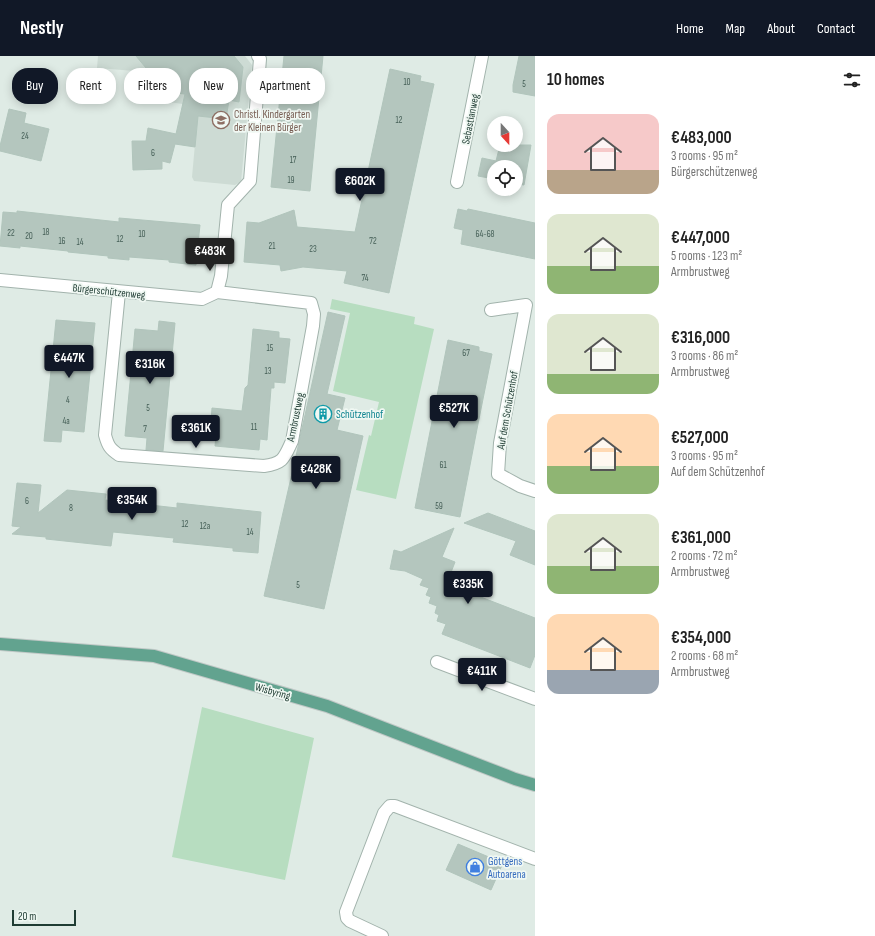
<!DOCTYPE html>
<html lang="en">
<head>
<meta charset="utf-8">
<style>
  body { margin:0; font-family:"Sofia Sans Condensed",sans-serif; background:#f6f6f6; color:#222; height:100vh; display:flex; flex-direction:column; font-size:15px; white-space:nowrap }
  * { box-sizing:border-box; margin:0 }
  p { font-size:13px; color:#767676 }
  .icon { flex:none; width:22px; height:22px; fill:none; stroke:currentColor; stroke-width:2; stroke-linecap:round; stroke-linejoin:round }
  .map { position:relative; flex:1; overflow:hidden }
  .side { display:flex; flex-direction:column; background:#fff; width:340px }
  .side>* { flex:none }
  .top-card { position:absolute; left:12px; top:12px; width:380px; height:36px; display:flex; gap:8px }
  .needle { width:26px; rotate:159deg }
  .controls { position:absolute; left:487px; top:60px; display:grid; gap:8px }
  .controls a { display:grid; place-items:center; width:36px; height:36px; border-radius:50%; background:#fff; box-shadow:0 2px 10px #0003; font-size:20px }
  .scale { position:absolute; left:12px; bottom:10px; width:64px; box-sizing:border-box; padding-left:4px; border:2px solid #1f3c33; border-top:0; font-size:11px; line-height:14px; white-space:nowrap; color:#1f3c33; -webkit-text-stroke:3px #f0f8f3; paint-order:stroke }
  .price { position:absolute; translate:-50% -34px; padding:0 9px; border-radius:4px; background:#111827; color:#fff; font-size:13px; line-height:26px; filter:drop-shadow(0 1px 2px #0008) }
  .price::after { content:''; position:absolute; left:50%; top:24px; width:12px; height:9px; margin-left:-6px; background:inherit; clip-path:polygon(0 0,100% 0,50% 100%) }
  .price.selected { background:#222; color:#fff }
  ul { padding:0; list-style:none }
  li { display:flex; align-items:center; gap:12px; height:100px; padding:0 12px }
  li span { display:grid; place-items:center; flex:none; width:112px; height:80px; border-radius:12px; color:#555 }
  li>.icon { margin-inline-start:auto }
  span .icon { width:48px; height:48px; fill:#fffc; stroke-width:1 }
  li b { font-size:17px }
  h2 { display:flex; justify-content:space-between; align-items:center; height:48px; padding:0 12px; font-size:17px }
  .pill { padding:0 14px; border-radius:16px; background:#fff; box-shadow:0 2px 10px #0003; font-size:14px; line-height:36px }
  .pill.selected { background:#111827; color:#fff }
  header { display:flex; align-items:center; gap:24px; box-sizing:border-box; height:56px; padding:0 20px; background:#111827; color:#fff }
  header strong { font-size:19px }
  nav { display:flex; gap:22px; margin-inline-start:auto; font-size:14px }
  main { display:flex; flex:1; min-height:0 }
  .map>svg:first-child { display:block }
</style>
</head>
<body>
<header>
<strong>Nestly</strong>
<nav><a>Home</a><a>Map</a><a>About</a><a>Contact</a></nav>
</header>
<main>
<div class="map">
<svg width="535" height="880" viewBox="0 0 535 880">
  <rect width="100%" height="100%" fill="#dfebe5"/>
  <!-- built -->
  <path fill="#cddbd4" d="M98,0H245L252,9L241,126L235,129L194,125L192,121L197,66L183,48L160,45L135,15L97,12Z"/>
  <!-- green -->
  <path fill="#b7ddc0" d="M332,243L415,261L414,268L434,273L396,443L356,434L369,379L371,380L379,346L333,335L350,257L330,253Z
    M202,651L314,682L285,824L172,801Z"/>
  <!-- building -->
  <path fill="#b4c6be" stroke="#b1c5bc" d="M136,0H234L243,11L239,46L229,44L226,63L198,60L195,91L175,88L170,107L162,105V113L133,114L132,85H146L148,72L176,78L185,38L166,36Z
    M284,0H323L310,135L271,131Z
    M519,0H535V40L513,36V29Z
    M390,13L421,20L420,25L434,28L389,237L344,227L347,215L303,211L281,215L280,209L244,206L247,166L259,167L294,154L297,171L355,176Z
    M9,53L26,57L24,67L49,73L41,105L0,95V90Z
    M500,89H531L524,129L516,128V111H494V123L478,120L482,102L496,105Z
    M458,153L467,155L468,153L535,167V203L461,188L463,174L454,172Z
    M17,155L119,166V162L200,169L198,188L203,191L197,199L196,209L169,206V204L129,201V204L108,202V200L68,196V195L20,190V192L0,190L3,156L17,157Z
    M328,256L345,260L327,338L345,342L337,374L363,380L324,553L264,540L298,391L299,386Z
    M56,264L95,267L84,376L62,374L61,386L44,385Z
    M159,265L175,267L163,395L146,394L147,382L125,380L135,273L158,275Z
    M253,273L279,276V282L290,283L285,327L274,326V332H271L267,384L260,383L259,394L215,390L216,379L210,378L212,352L242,355L245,332L248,329Z
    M448,284L479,291V295L492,298L477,373L460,461L415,452Z
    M17,427L41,429L38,457L67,434L106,438L105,444L177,452V447L261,456L258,497L233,495V492L173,486L174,482L113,476L111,490L46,483V481L12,478L21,471L12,470Z
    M488,457L535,475V509L510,499L516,485L464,467Z
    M454,472L442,501L455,506L450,519L463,524L460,533L535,562V599L530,612L442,578L446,568L437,565L439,559L435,557L437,550L429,547L431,541L426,539L429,532L420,529L423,523L405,515L390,513L394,494L401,496Z
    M458,788L503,807L491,834L446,814Z"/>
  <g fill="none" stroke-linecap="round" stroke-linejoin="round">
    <defs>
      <path id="minor" d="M457,126L482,0
        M0,224L202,243L217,236L221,220L228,149L250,125L260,3L258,0
        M119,236L105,379C108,390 110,393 119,399L264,410C284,407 284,402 292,385L313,270L314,258L311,247L217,236
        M491,254L526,249L500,387L498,418L520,430L535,435
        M437,606L535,643
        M382,880L350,865L347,862L346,856L384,757L390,750H395L535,803"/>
      <path id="major" d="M0,588L154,600L327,650L515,723L535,729"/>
    </defs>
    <!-- minor casing -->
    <use href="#minor" stroke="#a2b3ac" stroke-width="14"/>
    <!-- major casing -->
    <use href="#major" stroke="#c0c8c6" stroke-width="14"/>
    <!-- minor -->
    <use href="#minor" stroke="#fff" stroke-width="12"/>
    <!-- major -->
    <use href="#major" stroke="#62a38f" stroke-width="12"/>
  </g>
  <!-- icons -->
  <defs>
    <symbol id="school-ring" viewBox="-11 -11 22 22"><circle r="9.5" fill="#f0f8f3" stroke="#8d6e63" stroke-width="1.5"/><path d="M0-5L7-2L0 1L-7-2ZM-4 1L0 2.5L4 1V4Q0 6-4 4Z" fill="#8d6e63"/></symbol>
    <symbol id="building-ring" viewBox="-11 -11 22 22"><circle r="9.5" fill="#f0f8f3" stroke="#0f9aa8" stroke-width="1.5"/><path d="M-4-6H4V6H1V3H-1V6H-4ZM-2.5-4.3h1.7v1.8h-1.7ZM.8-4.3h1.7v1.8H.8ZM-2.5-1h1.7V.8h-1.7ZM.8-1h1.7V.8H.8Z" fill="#0f9aa8"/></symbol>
    <symbol id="shop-ring" viewBox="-11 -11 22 22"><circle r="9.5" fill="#f0f8f3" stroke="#3f7fe0" stroke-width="1.5"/><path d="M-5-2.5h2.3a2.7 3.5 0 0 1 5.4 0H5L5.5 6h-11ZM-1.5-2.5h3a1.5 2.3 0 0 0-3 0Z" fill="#3f7fe0"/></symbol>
  </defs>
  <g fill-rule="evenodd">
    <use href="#school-ring" x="211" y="54" width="20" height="20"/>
    <use href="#building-ring" x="313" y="348" width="20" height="20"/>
    <use href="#shop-ring" x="465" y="801" width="20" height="20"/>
  </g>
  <g text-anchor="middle" stroke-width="3.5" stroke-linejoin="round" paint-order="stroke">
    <!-- number labels -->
    <g font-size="9" fill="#445e56">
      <text x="407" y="29">10</text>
      <text x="524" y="31">5</text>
      <text x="399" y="67">12</text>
      <text x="25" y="83">24</text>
      <text x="153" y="100">6</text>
      <text x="293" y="107">17</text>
      <text x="291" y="127">19</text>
      <text x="46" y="179">18</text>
      <text x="11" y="180">22</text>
      <text x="142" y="181">10</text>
      <text x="485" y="181">64-68</text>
      <text x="29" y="183">20</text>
      <text x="120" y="186">12</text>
      <text x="62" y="188">16</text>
      <text x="373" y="188">72</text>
      <text x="80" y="189">14</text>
      <text x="272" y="193">21</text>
      <text x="313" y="196">23</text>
      <text x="365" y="225">74</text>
      <text x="270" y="295">15</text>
      <text x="466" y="300">67</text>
      <text x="268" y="318">13</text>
      <text x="68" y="347">4</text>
      <text x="148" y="355">5</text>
      <text x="66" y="368">4a</text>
      <text x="254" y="374">11</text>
      <text x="145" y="376">7</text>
      <text x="443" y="412">61</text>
      <text x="27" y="448">6</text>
      <text x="439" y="453">59</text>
      <text x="71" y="455">8</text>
      <text x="185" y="471">12</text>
      <text x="205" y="473">12a</text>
      <text x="250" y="479">14</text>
      <text x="298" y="532">5</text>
    </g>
    <!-- education labels -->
    <g font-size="11" fill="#785e54" stroke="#f0f8f3" text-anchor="start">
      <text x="234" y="62">Christl. Kindergarten<tspan x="234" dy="13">der Kleinen Bürger</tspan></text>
    </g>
    <!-- street labels -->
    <g font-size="11" fill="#1f3c33" stroke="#f0f8f3">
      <text transform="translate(470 63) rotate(-79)" y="4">Sebastianweg</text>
      <text transform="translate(109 235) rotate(6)" y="4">Bürgerschützenweg</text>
      <text transform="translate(507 354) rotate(-80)" y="4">Auf dem Schützenhof</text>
      <text transform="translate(295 361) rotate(-78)" y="4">Armbrustweg</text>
      <text transform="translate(273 635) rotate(16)" y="4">Wisbyring</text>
    </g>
    <!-- culture labels -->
    <g font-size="11" fill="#0d838f" stroke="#f0f8f3" text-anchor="start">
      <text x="336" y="362">Schützenhof</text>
    </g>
    <!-- shop labels -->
    <g font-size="11" fill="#366cbe" stroke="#f0f8f3" text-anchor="start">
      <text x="488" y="809">Göttgens<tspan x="488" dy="13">Autoarena</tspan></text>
    </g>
  </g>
</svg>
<div class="controls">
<a><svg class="needle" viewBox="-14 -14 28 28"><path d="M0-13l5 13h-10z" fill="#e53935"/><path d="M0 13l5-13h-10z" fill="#767676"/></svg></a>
<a><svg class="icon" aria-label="locate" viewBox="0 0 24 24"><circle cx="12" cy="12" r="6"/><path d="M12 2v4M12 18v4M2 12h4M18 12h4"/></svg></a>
</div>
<div class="scale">20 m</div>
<b class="price" style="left:360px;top:146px">€602K</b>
<b class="price selected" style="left:210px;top:216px">€483K</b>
<b class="price" style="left:69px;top:323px">€447K</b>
<b class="price" style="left:150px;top:329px">€316K</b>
<b class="price" style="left:454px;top:373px">€527K</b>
<b class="price" style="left:196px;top:393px">€361K</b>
<b class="price" style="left:316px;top:434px">€428K</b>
<b class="price" style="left:132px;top:465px">€354K</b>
<b class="price" style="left:468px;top:549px">€335K</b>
<b class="price" style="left:482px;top:636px">€411K</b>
<div class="top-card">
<a class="pill selected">Buy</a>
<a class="pill">Rent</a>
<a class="pill">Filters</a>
<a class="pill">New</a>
<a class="pill">Apartment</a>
</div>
</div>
<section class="side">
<h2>10 homes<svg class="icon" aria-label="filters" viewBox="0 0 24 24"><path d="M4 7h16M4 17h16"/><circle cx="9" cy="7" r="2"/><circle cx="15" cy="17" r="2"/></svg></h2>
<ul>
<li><span style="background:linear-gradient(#f6c9c9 70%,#b9a48a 0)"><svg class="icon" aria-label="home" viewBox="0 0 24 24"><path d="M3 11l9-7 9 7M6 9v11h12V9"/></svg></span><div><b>€483,000</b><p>3 rooms · 95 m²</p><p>Bürgerschützenweg</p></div></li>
<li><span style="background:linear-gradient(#dfe7d0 65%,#8fb573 0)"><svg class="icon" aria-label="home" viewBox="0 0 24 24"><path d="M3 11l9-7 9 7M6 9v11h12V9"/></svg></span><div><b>€447,000</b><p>5 rooms · 123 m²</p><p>Armbrustweg</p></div></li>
<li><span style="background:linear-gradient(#dfe7d0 75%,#8fb573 0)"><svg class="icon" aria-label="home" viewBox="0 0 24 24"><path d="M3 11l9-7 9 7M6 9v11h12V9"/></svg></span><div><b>€316,000</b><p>3 rooms · 86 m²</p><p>Armbrustweg</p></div></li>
<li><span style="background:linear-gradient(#ffd9b3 65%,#8fb573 0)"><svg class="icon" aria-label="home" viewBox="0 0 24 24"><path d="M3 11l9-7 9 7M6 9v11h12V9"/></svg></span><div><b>€527,000</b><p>3 rooms · 95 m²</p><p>Auf dem Schützenhof</p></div></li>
<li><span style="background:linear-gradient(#dfe7d0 65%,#8fb573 0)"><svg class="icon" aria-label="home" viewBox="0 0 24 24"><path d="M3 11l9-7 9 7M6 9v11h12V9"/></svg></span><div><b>€361,000</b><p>2 rooms · 72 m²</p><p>Armbrustweg</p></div></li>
<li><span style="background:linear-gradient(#ffd9b3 70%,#9aa5b1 0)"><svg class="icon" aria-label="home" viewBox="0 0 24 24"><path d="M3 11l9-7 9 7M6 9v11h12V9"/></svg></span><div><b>€354,000</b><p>2 rooms · 68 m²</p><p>Armbrustweg</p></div></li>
</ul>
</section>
</main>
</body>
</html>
